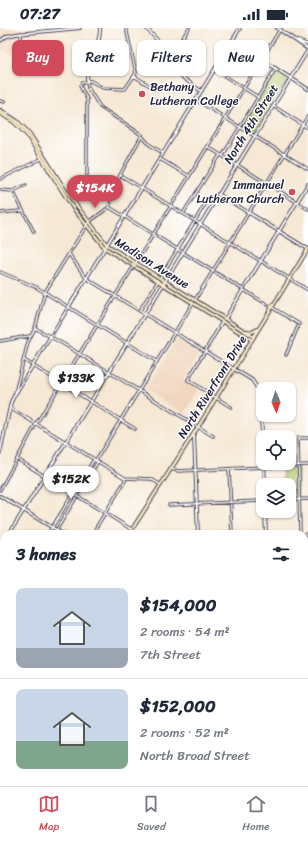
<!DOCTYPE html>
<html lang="en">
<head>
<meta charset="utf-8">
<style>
  body { margin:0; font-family:Sriracha,sans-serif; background:#f2f2f3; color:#1f2937; height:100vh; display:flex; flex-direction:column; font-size:15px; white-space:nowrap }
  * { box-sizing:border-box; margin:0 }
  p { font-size:13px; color:#747a83 }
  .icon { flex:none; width:22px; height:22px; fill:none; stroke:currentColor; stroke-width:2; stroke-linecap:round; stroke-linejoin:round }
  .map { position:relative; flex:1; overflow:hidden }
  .drawer { position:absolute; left:0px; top:502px; width:308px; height:256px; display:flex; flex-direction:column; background:#fff; border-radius:12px 12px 0 0; box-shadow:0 1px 3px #0004 }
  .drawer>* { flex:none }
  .banner { position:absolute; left:12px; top:12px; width:284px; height:36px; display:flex; gap:8px }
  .needle { width:26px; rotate:177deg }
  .buttons { position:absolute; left:256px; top:354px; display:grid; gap:8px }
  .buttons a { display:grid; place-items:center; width:40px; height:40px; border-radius:8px; background:#fff; box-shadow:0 1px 3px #0004; font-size:20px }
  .price { position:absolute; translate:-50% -34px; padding:0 9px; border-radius:14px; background:#fff; color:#222; font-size:13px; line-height:26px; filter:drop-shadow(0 1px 2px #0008) }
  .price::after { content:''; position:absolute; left:50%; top:24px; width:12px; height:9px; margin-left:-6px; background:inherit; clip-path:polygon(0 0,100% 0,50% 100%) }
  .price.current { background:#d1495b; color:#fff }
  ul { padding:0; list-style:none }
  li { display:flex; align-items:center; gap:12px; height:100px; padding:0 16px }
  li+li { border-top:1px solid #e0e1e3 }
  li span { display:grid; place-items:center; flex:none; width:112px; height:80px; border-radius:8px; color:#555 }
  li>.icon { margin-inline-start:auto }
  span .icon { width:48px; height:48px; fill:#fffc; stroke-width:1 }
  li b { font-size:17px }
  h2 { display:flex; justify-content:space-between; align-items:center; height:48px; padding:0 16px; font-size:17px }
  .chip { padding:0 14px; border-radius:8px; background:#fff; box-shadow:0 1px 3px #0004; font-size:14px; line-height:36px }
  .chip.current { background:#d1495b; color:#fff }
  .status { display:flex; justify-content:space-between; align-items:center; height:28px; padding:0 20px; background:#fff; direction:ltr }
  .status svg { height:11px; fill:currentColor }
  .tabs { display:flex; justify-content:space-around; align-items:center; height:56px; border-top:1px solid #e0e1e3; background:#fff; font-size:11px; color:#747a83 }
  .tabs a { display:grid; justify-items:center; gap:2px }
  .tabs .current { color:#d1495b }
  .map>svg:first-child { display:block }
</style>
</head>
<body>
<div class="status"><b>07:27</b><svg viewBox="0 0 49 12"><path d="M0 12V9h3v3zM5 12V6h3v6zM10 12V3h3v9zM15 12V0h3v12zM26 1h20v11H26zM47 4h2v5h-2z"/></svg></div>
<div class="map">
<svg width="308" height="758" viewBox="0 0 308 758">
  <rect width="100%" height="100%" fill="#fff"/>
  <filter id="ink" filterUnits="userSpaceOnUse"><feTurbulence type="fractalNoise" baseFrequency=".025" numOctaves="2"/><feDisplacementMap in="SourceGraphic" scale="8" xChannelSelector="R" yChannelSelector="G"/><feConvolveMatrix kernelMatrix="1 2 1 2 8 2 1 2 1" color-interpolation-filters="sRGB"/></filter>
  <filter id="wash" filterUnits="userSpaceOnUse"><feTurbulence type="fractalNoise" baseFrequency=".012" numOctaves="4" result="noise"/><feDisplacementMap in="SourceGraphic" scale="16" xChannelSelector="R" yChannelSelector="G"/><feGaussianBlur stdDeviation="0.9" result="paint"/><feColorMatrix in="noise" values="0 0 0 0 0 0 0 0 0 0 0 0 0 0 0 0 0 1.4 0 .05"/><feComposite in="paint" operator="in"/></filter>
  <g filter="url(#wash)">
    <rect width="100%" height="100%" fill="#f6e8d4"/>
    <!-- built -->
    <path fill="#f1d5bd" d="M0,0H45V2L19,4L21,26H8L7,22L0,23Z
      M177,310L199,324L184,352L199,361L185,386L145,362Z
      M0,665H4V692L0,697Z"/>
    <!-- industrial -->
    <path fill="#cec1ba" d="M304,664L305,702H308V758H290L289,754H304Z
      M184,754H279V758H197Z"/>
    <!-- green -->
    <path fill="#b0c468" stroke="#697352" d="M275,42L288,50L254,105L242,98Z
      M282,440H298L297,471H289V457H283Z
      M0,569L4,571V639L0,637Z"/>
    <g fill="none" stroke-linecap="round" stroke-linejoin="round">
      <!-- stream -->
      <path stroke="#74a7e0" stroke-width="1" d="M304,575L308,577
        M85,754L99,758"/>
    </g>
  </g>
  <g filter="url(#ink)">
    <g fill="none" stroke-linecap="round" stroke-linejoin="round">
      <defs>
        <path id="minor" d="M21,5L23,44
          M178,17L189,0
          M215,42L258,69
          M134,48L155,61
          M87,53L88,60L100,79L139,105L150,117L163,125
          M87,53H91L103,60L125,61L136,45L126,0
          M87,53L82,55L80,58L87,71V147
          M196,72L308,141
          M0,73L4,74
          M273,78L308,100
          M208,119L308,181
          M223,127L276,40
          M160,131L189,148
          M120,147L308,262
          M0,151L41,131
          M0,162L13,163L26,157
          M13,163L34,204
          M109,179L299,296L286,327
          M109,179L120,147L142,107
          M184,184L220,127
          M0,185L22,183
          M69,226L86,250L234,341
          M0,244L36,259L156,333
          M160,250L207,173L214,172
          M195,272L308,88
          M140,282L158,253
          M222,294L188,352L231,379
          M35,300L65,317L213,408
          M0,313L30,308
          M24,332L135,401
          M15,365L28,314L35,300L45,264L88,195L109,179
          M10,380L125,450L151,451L161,457
          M17,431L131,501
          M171,441L178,443L308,437
          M229,441L232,506
          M0,462L36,396L281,0
          M289,472L308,471
          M169,477L263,473
          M48,506L93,433L96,432L193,275
          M54,506L97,435L96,432
          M92,506L125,453V450
          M300,506L298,410H308
          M304,506H308
          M304,541H308
          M0,563L4,566
          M304,596L305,627
          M304,608H308
          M306,644V703
          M3,663L4,651
          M304,665H308
          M304,703H308
          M304,742H308"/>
        <path id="tertiary" d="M146,0L160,15L171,41L201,63
          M277,0L308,21
          M0,13L7,8L16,6L80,0
          M232,13L308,61
          M298,13L308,17
          M87,53C86,34 101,19 100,0
          M218,166L308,221
          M225,291L308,156
          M234,341L252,352L259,363L263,418
          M194,407L198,506
          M0,425L11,374L14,368L240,0
          M264,435L265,457
          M0,468L63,506
          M265,483L266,506
          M9,506L308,22
          M0,520L4,514
          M0,664L4,663
          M283,754L284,758
          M287,754L288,758"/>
        <path id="secondary" d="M0,82L17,93L29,105L67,165L107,217L254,309
          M0,85L15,95L27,107L73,180L105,220L252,312
          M246,303L252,304L258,301
          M129,506L198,399L308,221
          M0,708L4,700
          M0,715L4,708"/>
        <path id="motorway" d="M0,706L1,704
          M0,715L4,726
          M0,741L4,742
          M0,749L4,750
          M17,754L30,758
          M42,754L55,758
          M58,754L68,758"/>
      </defs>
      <!-- minor casing -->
      <use href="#minor" stroke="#424052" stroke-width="3.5"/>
      <!-- tertiary casing -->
      <use href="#tertiary" stroke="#424052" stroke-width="4"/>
      <!-- secondary casing -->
      <use href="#secondary" stroke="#424052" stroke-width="4.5"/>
      <!-- motorway casing -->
      <use href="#motorway" stroke="#424052" stroke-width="5.5"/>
      <!-- minor -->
      <use href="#minor" stroke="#fff" stroke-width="1.5"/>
      <!-- tertiary -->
      <use href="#tertiary" stroke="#fff" stroke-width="2"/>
      <!-- secondary -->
      <use href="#secondary" stroke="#f7e8c3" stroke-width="2.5"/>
      <!-- motorway -->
      <use href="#motorway" stroke="#ebc669" stroke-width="3.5"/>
      <defs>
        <path id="rail" d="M304,557L308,554
          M114,754L115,758
          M126,758L131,754"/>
      </defs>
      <!-- rail casing -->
      <use href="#rail" stroke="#22223b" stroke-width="2.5"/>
      <!-- rail -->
      <use href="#rail" stroke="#fff" stroke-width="1" stroke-dasharray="3" stroke-linecap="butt"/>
    </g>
  </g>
  <!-- markers -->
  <g fill="#d1495b" stroke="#fff" stroke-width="1.5">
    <circle cx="142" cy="66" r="4"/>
    <circle cx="292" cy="164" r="4"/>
  </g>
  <g text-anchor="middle" stroke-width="3" stroke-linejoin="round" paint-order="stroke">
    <!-- poi labels -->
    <g font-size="12" fill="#22223b" stroke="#fff" text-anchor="start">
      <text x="150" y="63">Bethany<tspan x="150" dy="14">Lutheran College</tspan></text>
      <text x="284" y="161" text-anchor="end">Immanuel<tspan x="284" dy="14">Lutheran Church</tspan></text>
    </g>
    <!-- street labels -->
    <g font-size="12" fill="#22223b" stroke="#fff">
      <text transform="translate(251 96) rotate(-58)" y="4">North 4th Street</text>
      <text transform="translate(152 235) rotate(32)" y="4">Madison Avenue</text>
      <text transform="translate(212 359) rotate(-58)" y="4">North Riverfront Drive</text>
    </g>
  </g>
</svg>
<div class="buttons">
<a><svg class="needle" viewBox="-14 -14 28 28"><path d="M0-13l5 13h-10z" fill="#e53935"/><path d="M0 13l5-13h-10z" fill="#747a83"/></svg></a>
<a><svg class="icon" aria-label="locate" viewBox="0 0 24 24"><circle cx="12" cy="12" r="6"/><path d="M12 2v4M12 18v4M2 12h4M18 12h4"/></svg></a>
<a><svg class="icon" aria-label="layers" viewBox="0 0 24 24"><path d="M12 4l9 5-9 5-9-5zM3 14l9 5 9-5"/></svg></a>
</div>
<b class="price current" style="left:95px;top:181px">$154K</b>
<b class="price" style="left:76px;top:371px">$133K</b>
<b class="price" style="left:71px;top:472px">$152K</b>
<div class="banner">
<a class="chip current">Buy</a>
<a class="chip">Rent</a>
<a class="chip">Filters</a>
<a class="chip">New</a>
</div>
<section class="drawer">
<h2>3 homes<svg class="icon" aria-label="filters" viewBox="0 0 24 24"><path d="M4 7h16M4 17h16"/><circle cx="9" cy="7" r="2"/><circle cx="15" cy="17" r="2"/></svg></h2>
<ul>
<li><span style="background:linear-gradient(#c9d6e8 75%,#9aa5b1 0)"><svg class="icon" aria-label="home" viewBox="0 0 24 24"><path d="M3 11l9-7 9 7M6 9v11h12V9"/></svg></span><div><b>$154,000</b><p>2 rooms · 54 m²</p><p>7th Street</p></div></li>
<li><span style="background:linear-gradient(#c9d6e8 65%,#7fa58c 0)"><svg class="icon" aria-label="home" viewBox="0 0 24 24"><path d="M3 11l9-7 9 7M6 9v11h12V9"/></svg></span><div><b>$152,000</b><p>2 rooms · 52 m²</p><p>North Broad Street</p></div></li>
</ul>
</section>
</div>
<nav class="tabs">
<a class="current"><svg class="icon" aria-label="map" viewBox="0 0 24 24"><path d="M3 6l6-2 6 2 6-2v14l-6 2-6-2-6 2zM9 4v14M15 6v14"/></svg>Map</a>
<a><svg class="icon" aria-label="saved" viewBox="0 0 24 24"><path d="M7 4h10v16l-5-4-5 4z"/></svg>Saved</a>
<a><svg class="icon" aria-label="home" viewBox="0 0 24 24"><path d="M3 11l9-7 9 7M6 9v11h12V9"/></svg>Home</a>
</nav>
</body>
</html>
